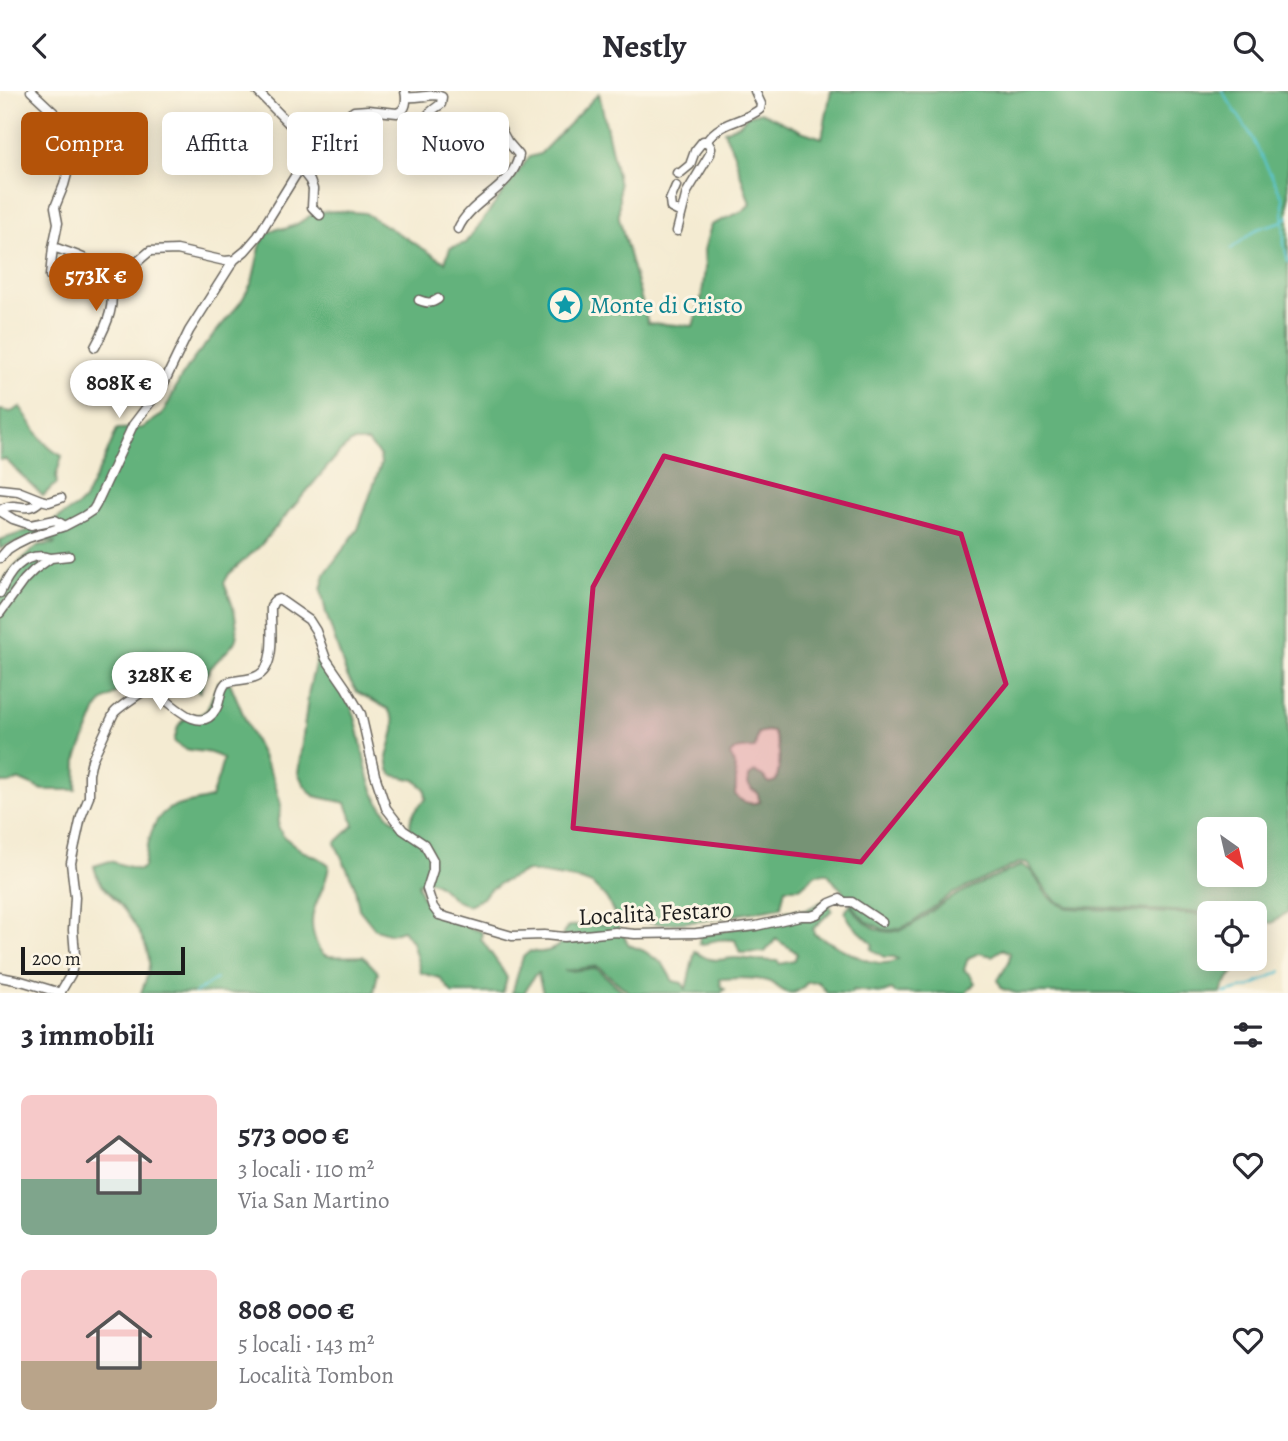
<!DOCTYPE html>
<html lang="it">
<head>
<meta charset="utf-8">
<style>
  body { margin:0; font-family:Alegreya,serif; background:#f7f7f7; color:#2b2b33; height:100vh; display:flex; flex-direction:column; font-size:26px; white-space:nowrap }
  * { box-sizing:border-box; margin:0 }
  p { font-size:23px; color:#7c7c81 }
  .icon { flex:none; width:38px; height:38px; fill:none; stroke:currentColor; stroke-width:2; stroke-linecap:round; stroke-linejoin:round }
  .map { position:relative; height:902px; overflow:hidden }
  .details { display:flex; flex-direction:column; background:#fff; flex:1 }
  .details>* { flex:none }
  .guide { position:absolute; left:21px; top:21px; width:700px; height:63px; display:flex; gap:14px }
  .needle { width:46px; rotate:146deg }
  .fabs { position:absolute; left:1197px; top:726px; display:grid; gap:14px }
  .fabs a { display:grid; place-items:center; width:70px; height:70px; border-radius:10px; background:#fff; box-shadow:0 4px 18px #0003; font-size:35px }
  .scale { position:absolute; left:21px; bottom:18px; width:164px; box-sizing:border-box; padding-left:7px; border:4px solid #1c1c1c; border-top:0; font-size:19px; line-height:24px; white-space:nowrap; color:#1c1c1c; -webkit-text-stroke:5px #fcf5e5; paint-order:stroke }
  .price { position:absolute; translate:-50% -60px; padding:0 16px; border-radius:24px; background:#fff; color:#222; font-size:23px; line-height:46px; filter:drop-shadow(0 2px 4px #0008) }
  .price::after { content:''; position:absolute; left:50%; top:42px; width:21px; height:16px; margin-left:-10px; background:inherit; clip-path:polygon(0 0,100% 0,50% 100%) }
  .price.current { background:#b45309; color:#fff }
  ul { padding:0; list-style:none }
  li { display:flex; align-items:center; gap:21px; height:175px; padding:0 21px }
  li span { display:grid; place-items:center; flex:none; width:196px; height:140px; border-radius:10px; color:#555 }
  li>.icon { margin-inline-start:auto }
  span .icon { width:84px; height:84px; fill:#fffc; stroke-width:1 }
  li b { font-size:30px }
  h2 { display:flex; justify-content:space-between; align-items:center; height:84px; padding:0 21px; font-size:30px }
  .tag { padding:0 24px; border-radius:10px; background:#fff; box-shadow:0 4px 18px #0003; font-size:24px; line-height:63px }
  .tag.current { background:#b45309; color:#fff }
  header { display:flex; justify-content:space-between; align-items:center; height:91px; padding:0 21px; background:#fff; font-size:32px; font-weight:700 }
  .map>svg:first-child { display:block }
</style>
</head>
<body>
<header><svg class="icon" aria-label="back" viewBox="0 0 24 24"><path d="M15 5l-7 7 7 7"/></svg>Nestly<svg class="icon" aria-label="search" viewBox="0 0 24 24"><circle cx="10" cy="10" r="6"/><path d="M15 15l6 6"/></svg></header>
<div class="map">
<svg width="1288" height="902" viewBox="0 0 1288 902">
  <rect width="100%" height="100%" fill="#fcf5e5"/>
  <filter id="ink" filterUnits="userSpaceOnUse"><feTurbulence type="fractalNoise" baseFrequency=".0143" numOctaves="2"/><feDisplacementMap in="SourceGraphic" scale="14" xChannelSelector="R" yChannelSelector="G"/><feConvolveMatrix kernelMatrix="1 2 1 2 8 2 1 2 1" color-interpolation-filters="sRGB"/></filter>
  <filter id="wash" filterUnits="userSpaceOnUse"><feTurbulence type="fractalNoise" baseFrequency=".00686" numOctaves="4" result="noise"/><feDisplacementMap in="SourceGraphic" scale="28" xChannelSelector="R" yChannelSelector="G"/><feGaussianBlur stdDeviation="1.57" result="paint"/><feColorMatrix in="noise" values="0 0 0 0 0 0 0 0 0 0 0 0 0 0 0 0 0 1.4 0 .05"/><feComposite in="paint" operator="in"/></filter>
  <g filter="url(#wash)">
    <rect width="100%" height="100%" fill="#f4ebd2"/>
    <!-- forest -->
    <path fill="#64b27b" stroke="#40674c" stroke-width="2" fill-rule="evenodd" d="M831,0H1288V821L1272,832L1255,829V822H1216L1068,815L1056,810L1046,799L1030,776L1027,772L1021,771L950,804L912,832L901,837L892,839L883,838L866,830L859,823L839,796C834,793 832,786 827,782L816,783L800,797H785L781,816L702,830L664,833L618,830L607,808L592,793L581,789L527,780L500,792L495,796L490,798L483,807L468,814C464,812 460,812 457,810C442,801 439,784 418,792C423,824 455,831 482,841L481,848L500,875L507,887L503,902H452L440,887L421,882L412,851L403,839L391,843L375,838L359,818L354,793L335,752L354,734L346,712L314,705L304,694L298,682L309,599L316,568L320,567C333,584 347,602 354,623C365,657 364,700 390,726C397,732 405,738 412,743C406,729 415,718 426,708L425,698L415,689L393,684L389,679L387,666L394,639V630L388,618L357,601L347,585L326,522L321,499L325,483L358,438L381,373L380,365L368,351H352L340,361L260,455L229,483L224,492C228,503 233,513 235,524C241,554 233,553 215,572C207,580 203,590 200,601L173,586L152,583L134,587L112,605L102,611L97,618L77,667L76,699H43L20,689L10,692H0V493L15,475L36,456L40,454L54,453L55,451C38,449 15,448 0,458V449L48,433L78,415L84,409L104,369L117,338L142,337L160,325L165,319L179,290L195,266L241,211L252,191L261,152L268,142L277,137L285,138L297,133L316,121L339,120L365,122L445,171L450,157L466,152L529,66L540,63L599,2L619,94V127L648,232L693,235L702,204L705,177L704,159L711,134L743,120L750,113L734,63L724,40L740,33L747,25L761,21L801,40L822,47ZM766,640L773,641C781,657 781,673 776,690L769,692L763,685L755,681L749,685L748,693L752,699L757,701L760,711C750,714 740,711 735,703C737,692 736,672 730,664C734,656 747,658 755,657L758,642ZM1209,738H1255V784H1209Z
      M20,316C34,334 40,354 62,365L56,385L57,393L52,396L43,405L5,368L0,369V319L11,321Z
      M228,587L251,642L274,689L281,714L278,735L283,745L302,760L321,768L329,774C326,805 303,817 316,851C318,857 320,861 325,864C333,867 354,865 363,865L378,881L374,902H141C144,894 148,884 149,875C151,855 130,826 118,811C105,796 99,796 94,775L110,770L139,779L144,776C147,758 150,730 167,719C174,714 201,710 211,707L219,684L223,668C208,656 186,665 174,650L178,635L183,629L201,623L207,619L218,591Z
      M1021,774C1033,777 1037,791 1044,800C1051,809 1058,814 1068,817L1209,824V868H1242L1223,896L1221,902H1016L1002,898L998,889L1009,871L1010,862L1003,858L992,865L979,862L968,867L964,879L970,884L975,892L966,902H895L892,899L882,902L853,899L851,902H827L818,891L807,892C802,898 797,902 789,902C781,901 777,894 770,891C757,886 734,887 720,888L721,895L725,898L721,902H630L597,875L564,880H571L596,877L625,902H543L538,883L539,881L534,885L524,902H512L523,866L530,860C542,863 554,860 562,851C562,844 563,840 569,835L617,833L629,854L644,860L663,873L673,890L682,892L686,898L695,860C699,863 705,867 710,868C718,871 729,866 738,867C751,869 763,870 777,870L780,873L794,870L797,863C792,856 783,854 776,848L765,861L740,862L735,849C723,848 714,848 703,854L699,853L700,845L784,827L786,820L806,819L821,811L828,810L832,819L813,838L814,843C834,852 875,883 898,868L894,866H884L871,858L873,854C862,840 852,838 845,821L850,814C858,826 864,832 877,838C905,851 930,817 953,806C975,794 999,785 1021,774Z"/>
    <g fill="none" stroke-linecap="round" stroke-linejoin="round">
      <!-- stream -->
      <path stroke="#5cc7d6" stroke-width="2" d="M1222,0L1249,41L1283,107L1284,153L1288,171
        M1231,158L1257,138L1283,130L1288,125
        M195,902L216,888
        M1224,902L1249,896L1282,880"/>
    </g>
  </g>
  <g filter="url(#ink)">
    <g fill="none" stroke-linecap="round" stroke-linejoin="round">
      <defs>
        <path id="minor" d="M31,0L64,31L71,42L70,72L64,94L55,116L58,132L53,156C76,164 92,167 108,186L130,177L150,160L177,159L225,170L234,169
          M257,0L300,44L305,53
          M406,6C418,8 434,1 442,6L441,13C432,20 424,23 426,36C434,51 442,79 463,73L488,35L493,32L499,35L507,50L519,64C513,98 471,108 458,138
          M300,77L310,90L313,98L312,116L320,124
          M677,82L679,83L690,74L695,60L703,50H707C721,29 745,31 760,18L761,13L755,0
          M676,95L670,109L671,117L681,122
          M677,140L687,101L710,63L711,57L707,50
          M50,185L53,156
          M419,209C427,212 431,213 438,208
          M95,256C107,234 118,211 108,186
          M0,398L18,400L41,409C25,425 18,408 0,419
          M41,409L49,411L61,407
          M0,420L13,428L31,434L55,429L65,435
          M0,467L8,458L16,453L28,447L65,435L84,425L93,419L96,414L133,334L162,296L189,240L234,169L245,160L258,145L300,77L298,63L305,53L354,20L368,19L397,22C407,19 407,9 405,0
          M51,467L69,465
          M0,502C9,481 25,459 51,467L34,479L24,489L0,522
          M0,886L21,890L61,902
          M60,902L71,883L75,864L73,839L75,806L71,772L81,726L89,706V683L92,669L114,622C118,617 144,599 150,597C167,606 199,648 216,618C222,608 218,601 226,592C237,588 249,590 259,584C277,573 270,534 271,516L274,510L279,508L309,529L316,540L326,568L346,597L361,623L375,684L386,717L403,739L424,753L433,769V779L427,798L433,816L439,824L512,845L544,844L564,846L615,841L635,843L696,842L756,835L800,825H811L817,823L830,812L840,808L844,811H852L882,831"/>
      </defs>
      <!-- minor casing -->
      <use href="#minor" stroke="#68645c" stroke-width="11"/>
      <!-- minor -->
      <use href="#minor" stroke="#fff" stroke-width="8"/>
    </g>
  </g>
  <!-- marked area -->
  <path fill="#c2185b" fill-opacity="0.2" stroke="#c2185b" stroke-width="5" stroke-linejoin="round" d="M664,365L961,443L1006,593L861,771L573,737L593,496Z"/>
  <!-- icons -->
  <defs>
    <symbol id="sight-ring" viewBox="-11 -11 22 22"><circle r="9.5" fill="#fcf5e5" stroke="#0f9aa8" stroke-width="1.5"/><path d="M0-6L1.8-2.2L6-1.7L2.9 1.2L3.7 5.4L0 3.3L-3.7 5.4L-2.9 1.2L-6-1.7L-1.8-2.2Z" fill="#0f9aa8"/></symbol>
  </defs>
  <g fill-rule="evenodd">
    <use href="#sight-ring" x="546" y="195" width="38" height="38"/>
  </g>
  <g text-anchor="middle" stroke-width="6" stroke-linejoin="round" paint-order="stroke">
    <!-- culture labels -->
    <g font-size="24" fill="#0d838f" stroke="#fcf5e5" text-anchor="start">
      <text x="590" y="222">Monte di Cristo</text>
    </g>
    <!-- street labels -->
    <g font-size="24" fill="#1c1c1c" stroke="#fcf5e5">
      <text transform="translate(655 822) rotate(-3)" y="8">Località Festaro</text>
    </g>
  </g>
</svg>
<div class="fabs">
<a><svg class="needle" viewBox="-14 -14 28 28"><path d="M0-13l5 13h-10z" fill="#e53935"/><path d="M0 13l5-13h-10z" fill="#7c7c81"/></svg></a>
<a><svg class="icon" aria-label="locate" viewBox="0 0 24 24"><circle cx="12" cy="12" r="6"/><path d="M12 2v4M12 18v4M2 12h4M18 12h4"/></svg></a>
</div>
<div class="scale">200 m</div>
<b class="price current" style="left:96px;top:222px">573K €</b>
<b class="price" style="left:119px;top:329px">808K €</b>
<b class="price" style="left:160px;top:621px">328K €</b>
<div class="guide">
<a class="tag current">Compra</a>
<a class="tag">Affitta</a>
<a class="tag">Filtri</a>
<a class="tag">Nuovo</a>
</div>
</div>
<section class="details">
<h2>3 immobili<svg class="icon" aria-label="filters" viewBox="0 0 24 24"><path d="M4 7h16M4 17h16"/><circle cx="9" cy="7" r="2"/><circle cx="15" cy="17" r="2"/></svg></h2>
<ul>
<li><span style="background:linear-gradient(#f6c9c9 60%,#7fa58c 0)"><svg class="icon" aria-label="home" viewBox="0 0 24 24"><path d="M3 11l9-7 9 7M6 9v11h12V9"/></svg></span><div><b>573 000 €</b><p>3 locali · 110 m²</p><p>Via San Martino</p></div><svg class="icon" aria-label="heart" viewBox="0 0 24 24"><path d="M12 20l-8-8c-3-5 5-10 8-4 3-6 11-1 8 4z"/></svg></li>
<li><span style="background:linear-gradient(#f6c9c9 65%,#b9a48a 0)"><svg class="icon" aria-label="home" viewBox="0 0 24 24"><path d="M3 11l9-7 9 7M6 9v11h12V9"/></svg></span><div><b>808 000 €</b><p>5 locali · 143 m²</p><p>Località Tombon</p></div><svg class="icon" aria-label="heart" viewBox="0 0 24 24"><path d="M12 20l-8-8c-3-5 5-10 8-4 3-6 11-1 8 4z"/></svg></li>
</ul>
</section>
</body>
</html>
